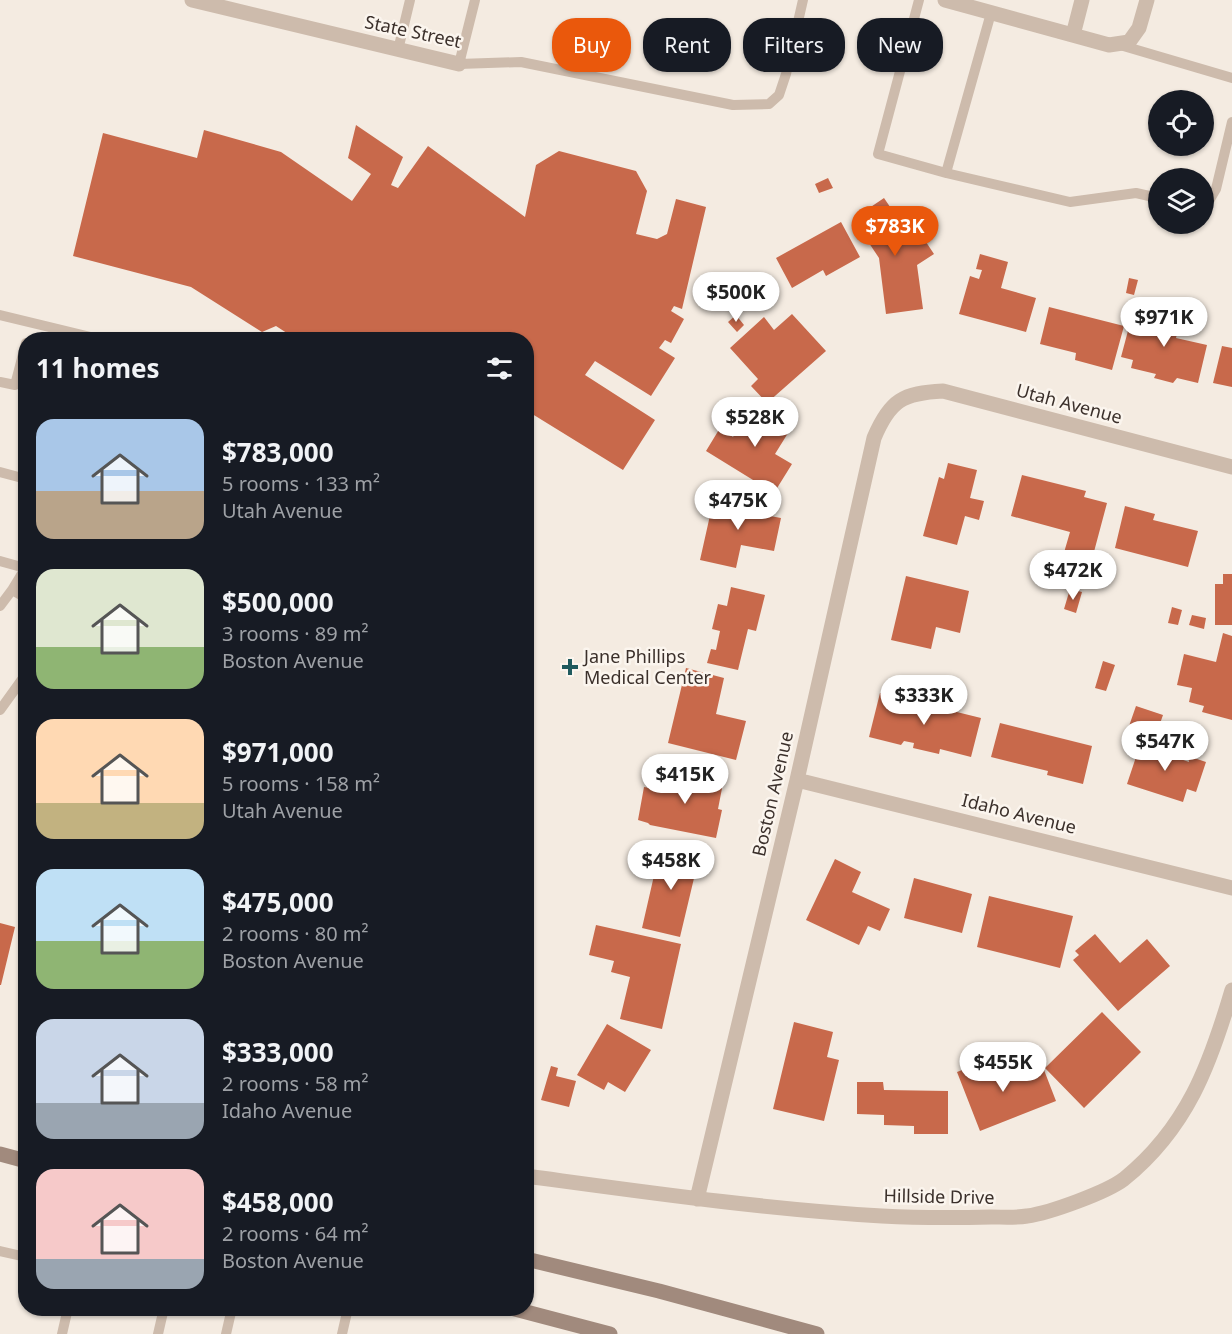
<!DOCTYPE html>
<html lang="en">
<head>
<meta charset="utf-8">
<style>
  body { margin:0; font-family:"Noto Sans",sans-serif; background:#20242c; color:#f1f3f6; height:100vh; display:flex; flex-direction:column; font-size:22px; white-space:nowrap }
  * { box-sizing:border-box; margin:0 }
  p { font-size:20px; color:#9ea1a6 }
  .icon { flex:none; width:33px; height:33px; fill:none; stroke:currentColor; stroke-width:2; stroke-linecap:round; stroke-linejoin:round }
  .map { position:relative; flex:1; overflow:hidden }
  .panel { position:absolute; left:18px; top:332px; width:516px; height:984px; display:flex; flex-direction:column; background:#171b24; border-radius:24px; box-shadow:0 2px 4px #0004 }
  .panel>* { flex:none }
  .guide { position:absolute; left:552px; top:18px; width:570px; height:54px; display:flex; gap:12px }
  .controls { position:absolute; left:1148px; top:90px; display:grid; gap:12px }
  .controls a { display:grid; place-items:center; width:66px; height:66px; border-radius:50%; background:#171b24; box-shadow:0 2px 4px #0004; font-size:30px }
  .price { position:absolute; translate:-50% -51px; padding:0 14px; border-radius:21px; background:#fff; color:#222; font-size:20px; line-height:39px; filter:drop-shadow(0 2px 3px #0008) }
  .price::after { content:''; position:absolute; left:50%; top:36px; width:18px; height:14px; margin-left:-9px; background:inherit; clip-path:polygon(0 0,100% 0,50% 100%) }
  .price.on { background:#ea580c; color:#fff }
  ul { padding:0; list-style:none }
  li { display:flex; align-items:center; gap:18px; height:150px; padding:0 18px }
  li span { display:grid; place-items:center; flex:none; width:168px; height:120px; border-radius:18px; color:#555 }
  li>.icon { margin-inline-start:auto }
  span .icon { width:72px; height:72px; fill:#fffc; stroke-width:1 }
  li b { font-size:26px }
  h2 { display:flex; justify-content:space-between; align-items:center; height:72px; padding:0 18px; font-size:26px }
  .tag { padding:0 21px; border-radius:24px; background:#171b24; box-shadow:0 2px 4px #0004; font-size:21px; line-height:54px }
  .tag.on { background:#ea580c; color:#fff }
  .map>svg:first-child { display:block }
</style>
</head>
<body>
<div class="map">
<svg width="1232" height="1334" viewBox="0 0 1232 1334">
  <rect width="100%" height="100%" fill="#f4ebe1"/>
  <!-- building -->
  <path fill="#c8694b" d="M356,125L403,157L391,185L398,188L428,146L525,217L536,165L559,151L636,171L647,191L636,234L657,239L667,234L676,199L706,207L682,309L674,306L671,311L684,319L671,343L665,340L659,348L675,358L651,396L595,361L585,375L655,420L623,470L529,412L526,416V339H296L276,326L262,332L191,287L73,256L103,133L197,158L204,130L281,152L352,201L371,174L348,158Z
    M828,178L833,188L819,193L815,184Z
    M884,198L903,226L892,233L898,243L918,230L934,254L917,265L923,309L886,314L879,258L853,219Z
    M841,222L860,257L826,276L823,270L792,288L776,258Z
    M980,254L1008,262L1001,288L1036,298L1026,332L959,314L970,276L979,279L982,270L976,269Z
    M1129,278L1138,280L1134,295L1126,293Z
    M1151,303L1183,310L1176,338L1207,345L1198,383L1177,378L1173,383L1154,378L1156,374L1131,368L1133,360L1121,357L1129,327L1144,331Z
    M1049,307L1124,326L1112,370L1075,360L1076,353L1040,344Z
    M792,314L826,351L767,403L751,386L758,379L730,348L764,317L774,330Z
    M736,315L744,325L737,332L728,322Z
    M1222,346L1232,348V387L1213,383Z
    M753,405L763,412L765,408L793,425L775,454L792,464L774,493L706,451L720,428L733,437Z
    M948,463L977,470L970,498L984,501L979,520L965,516L957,545L923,536L939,477L944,479Z
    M1022,475L1086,491L1084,497L1107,503L1091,563L1063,556L1070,532L1011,516Z
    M740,496L762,500L760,514L781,518L774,551L741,545L736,568L700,560L713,502L737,507Z
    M1125,506L1155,514L1153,520L1198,531L1188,567L1115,548Z
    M1223,574H1232V625H1215V584H1223Z
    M906,576L969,591L960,633L936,627L931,649L891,640Z
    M731,587L765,595L756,631L748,629L738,670L707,663L711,649L716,650L720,631L712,629L718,604L727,606Z
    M1070,589L1082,592L1076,613L1064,609Z
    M1172,607L1182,610L1178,625L1168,623Z
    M1192,615L1206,618L1204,629L1189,625Z
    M1223,633L1232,636V720L1202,712L1204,706L1189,702L1192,688L1177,685L1184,654L1216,662Z
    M1103,661L1115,665L1106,691L1095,688Z
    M686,668L724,678L716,714L746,721L736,760L668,743Z
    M880,693L981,718L971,757L940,749L939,754L913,748L914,743L904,741L901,745L869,737Z
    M1136,706L1163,715L1156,735L1129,726Z
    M1000,723L1092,746L1083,784L1047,775L1048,771L991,757Z
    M1154,738L1166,742L1163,753L1189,762L1188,756L1206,762L1196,792L1187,789L1183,802L1127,784L1140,745L1151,749Z
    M683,770L724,778L718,809L722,810L716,838L650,825L648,823L638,820L644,787L656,789L657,786L679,790Z
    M661,845L700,853L680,937L642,928Z
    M835,859L861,872L852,892L890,909L880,931L868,926L859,945L806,920Z
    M914,878L972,894L962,933L904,918Z
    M989,896L1073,916L1060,968L977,947Z
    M0,923L15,927L1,985H0Z
    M596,925L681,944L662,1029L620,1019L630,977L611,972L614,961L589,955Z
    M1095,934L1120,963L1147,939L1170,966L1118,1011L1073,960L1079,955L1075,951Z
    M1102,1012L1141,1052L1084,1108L1045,1068Z
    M794,1022L833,1032L827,1057L839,1060L824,1121L773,1109Z
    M607,1024L651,1050L625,1092L608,1082L604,1090L577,1075Z
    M995,1057L1004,1079L1013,1075L1015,1081L1044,1070L1056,1101L980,1131L957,1072Z
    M551,1066L558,1068L556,1076L576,1081L569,1107L541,1100Z
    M857,1082H883L884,1090L948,1091V1134H914V1126L884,1125V1115L857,1114Z"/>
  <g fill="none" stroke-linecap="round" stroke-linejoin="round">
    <!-- lane -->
    <path stroke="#cdbbac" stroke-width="10" d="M475,0L459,64L521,62L733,105L769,104L779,95L786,74L803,0
      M919,0L878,154L946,173L1070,202L1136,193L1158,198
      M1120,45L1232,78
      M398,50L410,0
      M946,173L991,13
      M1203,206H1206L1216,189L1232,122
      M0,315L99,339
      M0,382L15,385L26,343
      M0,472L26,479
      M0,561L25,568
      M12,590L26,567
      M0,606L12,590L26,598
      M0,710L26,674
      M0,1251L26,1257
      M62,1334L68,1308
      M158,1334L164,1308
      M226,1334L232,1308
      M342,1334L348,1308"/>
    <!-- street -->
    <path stroke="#cdbbac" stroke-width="15" d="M192,0L459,64
      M945,0L1109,45L1129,42L1139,28L1147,0
      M1073,35L1082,0
      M797,780L1232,888
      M526,1176C645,1192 763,1209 882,1216C919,1218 954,1218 991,1217C1003,1217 1016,1218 1027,1216C1050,1213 1107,1192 1124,1179C1187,1128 1210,1065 1232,990
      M697,1199L797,780L874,438C890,400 903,393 943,391L1232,467"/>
    <!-- secondary -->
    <path stroke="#a18a7d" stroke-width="15" d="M0,1154L26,1161
      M526,1259L659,1291L817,1334
      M511,1308L610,1334"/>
  </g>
  <!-- markers -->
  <path fill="#1f5a5e" stroke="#fbf5ee" stroke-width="2" d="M567 658h6v6h6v6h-6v6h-6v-6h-6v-6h6z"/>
  <g text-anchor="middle" stroke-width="5" stroke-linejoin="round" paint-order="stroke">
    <!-- street labels -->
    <g font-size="18" fill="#3b302b" stroke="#fbf5ee">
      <text transform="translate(413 32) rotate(12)" y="6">State Street</text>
      <text transform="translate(1069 404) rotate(15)" y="6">Utah Avenue</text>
      <text transform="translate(773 794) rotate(-77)" y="6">Boston Avenue</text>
      <text transform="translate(1019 814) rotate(14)" y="6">Idaho Avenue</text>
      <text transform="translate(939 1197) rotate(1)" y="6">Hillside Drive</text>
    </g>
    <!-- poi labels -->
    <g font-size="18" fill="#3b302b" stroke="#fbf5ee" text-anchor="start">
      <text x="584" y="663">Jane Phillips<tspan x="584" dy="21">Medical Center</tspan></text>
    </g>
  </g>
</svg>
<div class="controls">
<a><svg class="icon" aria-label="locate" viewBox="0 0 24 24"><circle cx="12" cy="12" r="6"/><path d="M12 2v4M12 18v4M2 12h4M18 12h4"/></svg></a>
<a><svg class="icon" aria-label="layers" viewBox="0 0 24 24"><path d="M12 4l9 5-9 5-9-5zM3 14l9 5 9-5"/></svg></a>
</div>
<b class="price on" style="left:895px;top:257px">$783K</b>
<b class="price" style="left:736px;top:323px">$500K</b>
<b class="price" style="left:1164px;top:348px">$971K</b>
<b class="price" style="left:755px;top:448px">$528K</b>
<b class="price" style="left:738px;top:531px">$475K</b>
<b class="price" style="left:1073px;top:601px">$472K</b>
<b class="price" style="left:924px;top:726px">$333K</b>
<b class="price" style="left:1165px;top:772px">$547K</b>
<b class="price" style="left:685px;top:805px">$415K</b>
<b class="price" style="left:671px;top:891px">$458K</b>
<b class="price" style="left:1003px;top:1093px">$455K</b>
<div class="guide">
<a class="tag on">Buy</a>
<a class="tag">Rent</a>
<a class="tag">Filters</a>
<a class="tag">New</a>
</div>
<section class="panel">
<h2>11 homes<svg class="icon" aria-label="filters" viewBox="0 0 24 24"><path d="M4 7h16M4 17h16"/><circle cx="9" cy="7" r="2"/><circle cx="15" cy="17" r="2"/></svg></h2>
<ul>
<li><span style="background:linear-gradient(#a9c7e8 60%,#b9a48a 0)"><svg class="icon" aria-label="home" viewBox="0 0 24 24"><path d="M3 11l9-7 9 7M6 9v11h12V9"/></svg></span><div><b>$783,000</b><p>5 rooms · 133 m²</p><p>Utah Avenue</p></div></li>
<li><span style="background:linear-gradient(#dfe7d0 65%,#8fb573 0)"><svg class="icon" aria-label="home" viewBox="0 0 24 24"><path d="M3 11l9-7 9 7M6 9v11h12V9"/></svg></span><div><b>$500,000</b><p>3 rooms · 89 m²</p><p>Boston Avenue</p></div></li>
<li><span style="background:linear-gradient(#ffd9b3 70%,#c2b280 0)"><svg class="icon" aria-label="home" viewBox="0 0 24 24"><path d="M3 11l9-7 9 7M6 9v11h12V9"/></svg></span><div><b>$971,000</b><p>5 rooms · 158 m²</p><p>Utah Avenue</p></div></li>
<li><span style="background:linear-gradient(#bfe0f5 60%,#8fb573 0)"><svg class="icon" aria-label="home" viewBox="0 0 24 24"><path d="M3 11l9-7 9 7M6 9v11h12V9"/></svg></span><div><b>$475,000</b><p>2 rooms · 80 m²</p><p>Boston Avenue</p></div></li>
<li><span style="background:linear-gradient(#c9d6e8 70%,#9aa5b1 0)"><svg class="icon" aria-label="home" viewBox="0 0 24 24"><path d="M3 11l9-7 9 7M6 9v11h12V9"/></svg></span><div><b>$333,000</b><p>2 rooms · 58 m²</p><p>Idaho Avenue</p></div></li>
<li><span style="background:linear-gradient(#f6c9c9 75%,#9aa5b1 0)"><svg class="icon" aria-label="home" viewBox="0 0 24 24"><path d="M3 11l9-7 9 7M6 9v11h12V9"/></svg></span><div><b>$458,000</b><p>2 rooms · 64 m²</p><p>Boston Avenue</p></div></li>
</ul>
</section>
</div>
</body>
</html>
